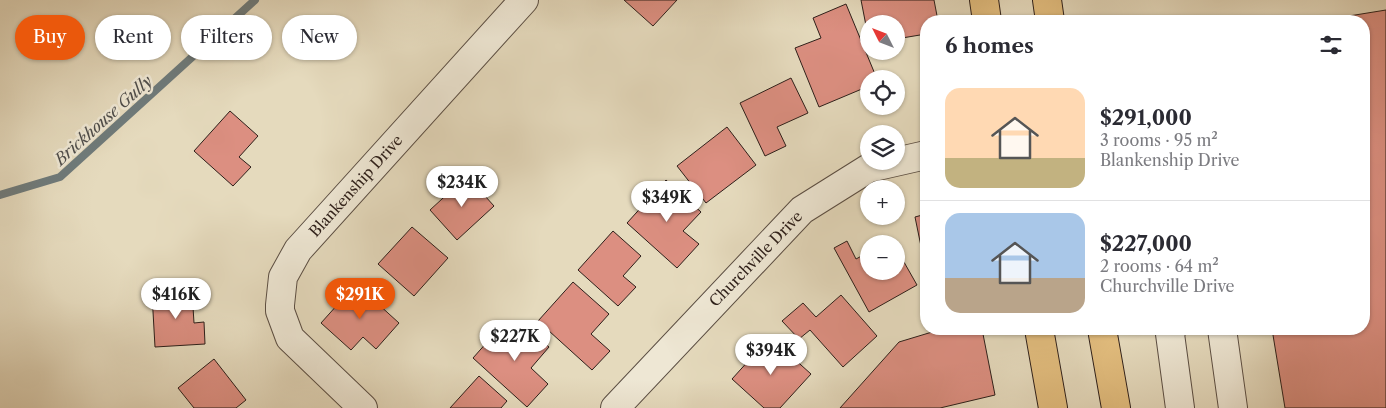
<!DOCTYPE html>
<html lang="en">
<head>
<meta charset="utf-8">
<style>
  body { margin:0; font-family:"Libre Caslon Text",serif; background:#f7f7f7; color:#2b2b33; height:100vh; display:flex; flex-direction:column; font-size:19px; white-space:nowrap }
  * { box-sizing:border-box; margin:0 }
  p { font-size:16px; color:#7c7c81 }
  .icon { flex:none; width:28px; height:28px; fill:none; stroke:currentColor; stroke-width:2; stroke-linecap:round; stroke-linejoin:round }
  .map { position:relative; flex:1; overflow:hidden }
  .sheet { position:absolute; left:920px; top:15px; width:450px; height:320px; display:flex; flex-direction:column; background:#fff; border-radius:20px; box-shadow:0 1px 4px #0004 }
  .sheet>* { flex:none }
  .top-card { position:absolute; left:15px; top:15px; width:475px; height:45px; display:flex; gap:10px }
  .needle { width:32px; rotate:312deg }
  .controls { position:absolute; left:860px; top:15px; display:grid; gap:10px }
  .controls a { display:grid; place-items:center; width:45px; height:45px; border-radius:50%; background:#fff; box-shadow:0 1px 4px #0004; font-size:25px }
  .price { position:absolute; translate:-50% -42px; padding:0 11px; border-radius:18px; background:#fff; color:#222; font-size:16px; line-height:32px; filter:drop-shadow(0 1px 2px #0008) }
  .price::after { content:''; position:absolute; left:50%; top:30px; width:15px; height:11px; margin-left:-8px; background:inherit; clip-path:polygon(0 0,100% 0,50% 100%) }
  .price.selected { background:#ea580c; color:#fff }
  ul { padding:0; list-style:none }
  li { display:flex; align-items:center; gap:15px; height:125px; padding:0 25px }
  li+li { border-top:1px solid #e1e1e2 }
  li span { display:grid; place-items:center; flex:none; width:140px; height:100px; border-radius:15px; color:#555 }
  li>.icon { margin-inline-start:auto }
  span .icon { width:60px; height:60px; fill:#fffc; stroke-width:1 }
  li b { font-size:21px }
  h2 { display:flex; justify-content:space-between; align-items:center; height:60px; padding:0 25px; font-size:21px }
  .chip { padding:0 18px; border-radius:22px; background:#fff; box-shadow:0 1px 4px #0004; font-size:18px; line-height:45px }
  .chip.selected { background:#ea580c; color:#fff }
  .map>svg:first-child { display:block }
</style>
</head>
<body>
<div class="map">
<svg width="1386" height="408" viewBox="0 0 1386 408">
  <rect width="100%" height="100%" fill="#e5dabd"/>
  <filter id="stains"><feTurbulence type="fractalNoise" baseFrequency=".004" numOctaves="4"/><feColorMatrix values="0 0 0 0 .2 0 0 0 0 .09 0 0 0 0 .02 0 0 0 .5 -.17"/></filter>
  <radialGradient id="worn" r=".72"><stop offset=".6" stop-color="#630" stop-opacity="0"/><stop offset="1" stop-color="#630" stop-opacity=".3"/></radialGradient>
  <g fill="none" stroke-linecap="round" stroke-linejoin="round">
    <!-- stream -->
    <path stroke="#6f7b7b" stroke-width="8" d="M0,195L60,177L255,0"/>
  </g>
  <!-- building -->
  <path fill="#dc8f81" stroke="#2d1f1a" d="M624,0H677L653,26Z
    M861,0H934L938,21H926V34L896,39V24H869V41Z
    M846,4L877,79H869V86L819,107L795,48L821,38L813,18Z
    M1386,10V408H1285L1272,329H1364V21H1318Z
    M791,78L808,113L777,127L786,146L765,156L740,103Z
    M230,111L258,136L239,157L251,167L233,186L194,151Z
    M727,127L756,165L706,203L677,166Z
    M467,176L494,206L457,240L430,210Z
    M666,180L701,212L683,231L699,244L677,268L627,223Z
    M926,214V255L923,256L915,217Z
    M412,227L448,258L414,296L378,264Z
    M613,231L641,256L623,276L636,287L618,306L578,270Z
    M847,241L856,259L869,252V271H896V248L917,285L869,312L834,248Z
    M573,282L609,314L591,334L610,351L592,370L538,321Z
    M356,284L399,323L376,349L363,337L351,350L321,323Z
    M192,291L194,323L204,322L205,344L155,347L152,294Z
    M841,295L877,336L843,367L810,330L799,339L782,321L803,303L816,317Z
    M522,322L549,347L531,368L548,384L527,407L473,358L496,332L505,341Z
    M942,329H982L995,395L940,408H840L899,342Z
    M770,337L811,374L780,408H764L732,379Z
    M214,359L246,400L236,408H194L178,388Z
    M479,376L507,401L501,408H450Z"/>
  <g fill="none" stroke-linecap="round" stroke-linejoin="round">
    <defs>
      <path id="minor" d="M1172,329L1170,334L1180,408
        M1222,329L1233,408
        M363,408L290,338L280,311V305L283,277L298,250L524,0
        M615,408L802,210L869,168L926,155"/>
      <path id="major" d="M984,0L987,21
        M1047,0L1050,21
        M1039,329L1053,408
        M1102,329L1116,408"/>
    </defs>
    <!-- minor casing -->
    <use href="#minor" stroke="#5b4e43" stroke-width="30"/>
    <!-- major casing -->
    <use href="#major" stroke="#2d1f1a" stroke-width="30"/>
    <!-- minor -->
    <use href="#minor" stroke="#eee7d4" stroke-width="28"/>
    <!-- major -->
    <use href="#major" stroke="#e2bd7e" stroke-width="28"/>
  </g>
  <g text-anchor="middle" stroke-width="5" stroke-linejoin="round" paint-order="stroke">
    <!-- street labels -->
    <g font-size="15" fill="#2d1f1a" stroke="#eee7d4">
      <text transform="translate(356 186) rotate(-48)" y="5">Blankenship Drive</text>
      <text transform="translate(756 259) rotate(-46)" y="5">Churchville Drive</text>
    </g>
    <!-- water labels -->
    <g font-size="16" font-style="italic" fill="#4e4d4b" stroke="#eee7d4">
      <text transform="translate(103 120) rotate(-42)" y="6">Brickhouse Gully</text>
    </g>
  </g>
  <rect width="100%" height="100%" filter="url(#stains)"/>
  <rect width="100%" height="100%" fill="url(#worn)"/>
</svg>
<div class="controls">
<a><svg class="needle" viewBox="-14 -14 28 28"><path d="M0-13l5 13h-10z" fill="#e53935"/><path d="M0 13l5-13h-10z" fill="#7c7c81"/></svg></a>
<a><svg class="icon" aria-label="locate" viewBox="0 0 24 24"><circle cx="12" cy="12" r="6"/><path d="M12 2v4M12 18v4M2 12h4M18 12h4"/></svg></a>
<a><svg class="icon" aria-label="layers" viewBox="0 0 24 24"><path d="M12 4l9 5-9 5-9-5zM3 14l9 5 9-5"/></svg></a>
<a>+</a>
<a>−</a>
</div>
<b class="price" style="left:462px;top:208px">$234K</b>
<b class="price" style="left:667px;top:223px">$349K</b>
<b class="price" style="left:176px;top:320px">$416K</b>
<b class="price selected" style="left:360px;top:320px">$291K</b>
<b class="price" style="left:515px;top:362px">$227K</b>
<b class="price" style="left:771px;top:376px">$394K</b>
<div class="top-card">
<a class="chip selected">Buy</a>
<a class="chip">Rent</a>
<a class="chip">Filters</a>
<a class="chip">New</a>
</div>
<section class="sheet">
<h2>6 homes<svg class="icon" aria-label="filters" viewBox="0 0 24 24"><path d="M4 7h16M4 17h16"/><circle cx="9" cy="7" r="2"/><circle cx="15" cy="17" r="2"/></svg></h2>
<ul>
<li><span style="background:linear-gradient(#ffd9b3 70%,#c2b280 0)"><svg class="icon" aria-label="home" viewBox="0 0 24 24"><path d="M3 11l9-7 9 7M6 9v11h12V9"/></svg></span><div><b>$291,000</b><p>3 rooms · 95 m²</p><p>Blankenship Drive</p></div></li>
<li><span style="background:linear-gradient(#a9c7e8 65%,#b9a48a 0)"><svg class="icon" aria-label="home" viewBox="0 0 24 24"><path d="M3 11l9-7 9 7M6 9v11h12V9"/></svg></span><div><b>$227,000</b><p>2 rooms · 64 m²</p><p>Churchville Drive</p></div></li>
</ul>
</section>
</div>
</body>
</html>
